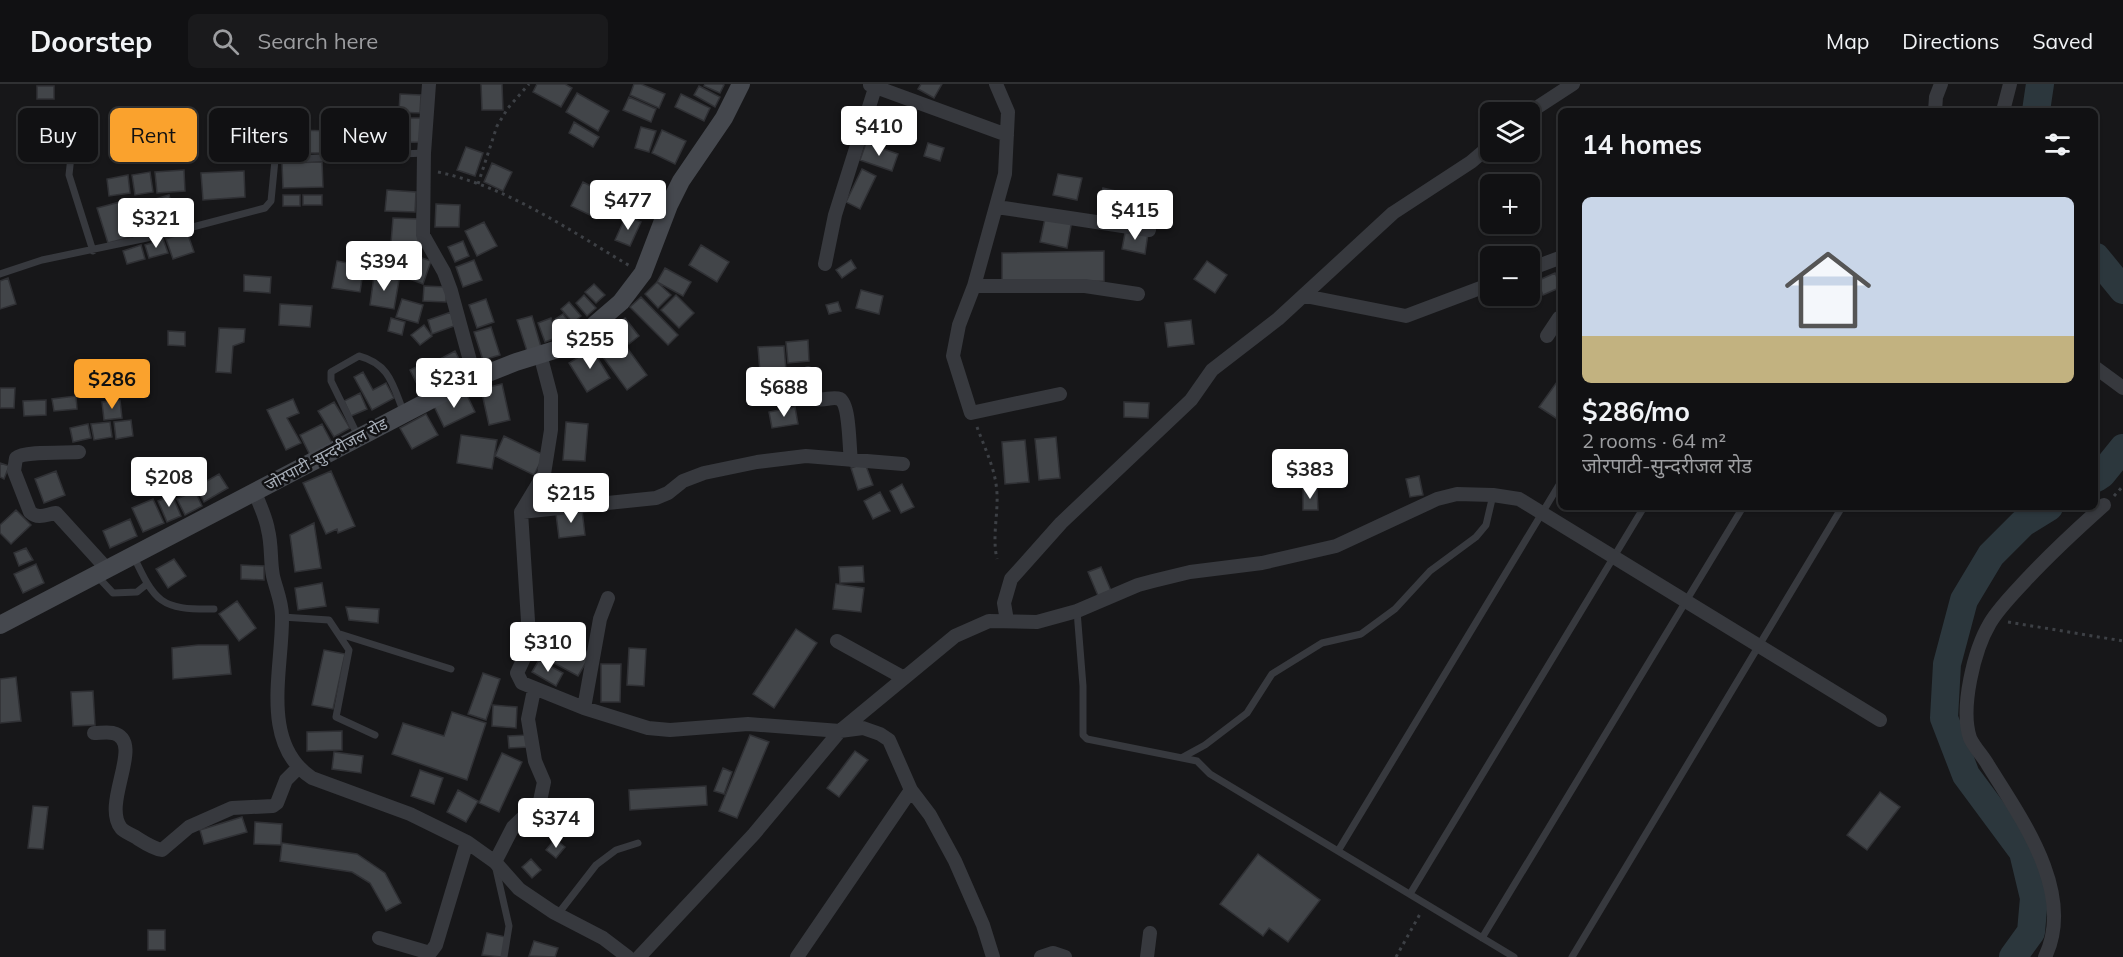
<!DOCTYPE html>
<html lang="en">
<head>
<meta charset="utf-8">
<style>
  body { margin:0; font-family:Mulish,"Noto Sans Devanagari",sans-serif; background:#1a1a1c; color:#f1f3f6; height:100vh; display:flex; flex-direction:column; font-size:22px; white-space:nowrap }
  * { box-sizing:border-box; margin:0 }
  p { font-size:20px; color:#9c9da0 }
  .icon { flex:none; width:33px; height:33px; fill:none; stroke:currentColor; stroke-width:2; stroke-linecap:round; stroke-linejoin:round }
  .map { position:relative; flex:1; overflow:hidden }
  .drawer { position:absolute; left:1558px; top:24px; width:540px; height:402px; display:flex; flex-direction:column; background:#111113; border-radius:9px; box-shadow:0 2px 4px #0004,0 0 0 2px #303133 }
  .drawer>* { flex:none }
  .hud { position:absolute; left:18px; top:24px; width:570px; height:54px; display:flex; gap:12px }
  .fabs { position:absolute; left:1480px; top:18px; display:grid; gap:12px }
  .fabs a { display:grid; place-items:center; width:60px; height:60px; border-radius:9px; background:#111113; box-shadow:0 2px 4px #0004,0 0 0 2px #303133; font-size:30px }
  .price { position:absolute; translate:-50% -51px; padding:0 14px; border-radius:6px; background:#fff; color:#222; font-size:20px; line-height:39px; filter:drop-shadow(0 2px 3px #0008) }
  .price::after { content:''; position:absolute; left:50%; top:36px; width:18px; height:14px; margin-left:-9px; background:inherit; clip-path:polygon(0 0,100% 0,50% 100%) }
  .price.selected { background:#faa22d; color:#111 }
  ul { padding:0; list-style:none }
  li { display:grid; align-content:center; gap:12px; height:318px; padding:0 24px }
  li span { display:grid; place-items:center; height:186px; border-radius:9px; color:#555 }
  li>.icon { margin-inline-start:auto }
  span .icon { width:108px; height:108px; fill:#fffc; stroke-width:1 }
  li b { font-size:26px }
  h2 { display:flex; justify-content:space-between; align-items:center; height:72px; padding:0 24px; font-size:26px }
  .chip { padding:0 21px; border-radius:9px; background:#111113; box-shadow:0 2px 4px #0004,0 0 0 2px #303133; font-size:21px; line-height:54px }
  .chip.selected { background:#faa22d; color:#111 }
  header { display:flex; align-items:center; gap:36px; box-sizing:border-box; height:84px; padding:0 30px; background:#111113; border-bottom:2px solid #303133 }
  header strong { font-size:28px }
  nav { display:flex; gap:33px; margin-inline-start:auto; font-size:21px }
  .search { width:420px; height:54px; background:#1a1a1c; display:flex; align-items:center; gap:15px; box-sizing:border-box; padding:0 21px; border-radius:9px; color:#9c9da0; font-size:22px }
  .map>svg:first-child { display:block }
</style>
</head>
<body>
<header>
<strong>Doorstep</strong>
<div class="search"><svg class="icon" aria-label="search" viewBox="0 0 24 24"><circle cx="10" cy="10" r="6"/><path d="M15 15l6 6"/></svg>Search here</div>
<nav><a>Map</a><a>Directions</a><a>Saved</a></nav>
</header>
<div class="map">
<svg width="2123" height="873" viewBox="0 0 2123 873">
  <rect width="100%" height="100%" fill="#171719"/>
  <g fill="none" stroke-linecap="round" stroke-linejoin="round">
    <!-- river -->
    <path stroke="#2c373d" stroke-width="28" d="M2036,27L2040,0
      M2096,173L2123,206
      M2096,394L2102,390L2123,364
      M2013,873L2031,848L2034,814L2023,768L1966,691L1944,634L1947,580L1964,516L1991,471L2023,439L2049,423"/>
  </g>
  <!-- building -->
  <path fill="#424549" stroke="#303135" stroke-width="1.5" d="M481,0H502L503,26H482Z
    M537,0H565L572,4L561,23L533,8Z
    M634,0H641L665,10L659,24L630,11Z
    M705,0H722L724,1L720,9L704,2Z
    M921,0H942L934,14L918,5Z
    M37,2H54V15H37Z
    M699,2L720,13L715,23L694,11Z
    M577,9L609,27L598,47L566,28Z
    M400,10L421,11L420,29L399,28Z
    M681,10L710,24L704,37L675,23Z
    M629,13L656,25L651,38L623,26Z
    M387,34H421V58L388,59Z
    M574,38L599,53L593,63L569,49Z
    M641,43L656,47L649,68L635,64Z
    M291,46L335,47V69H291Z
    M662,46L686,57L675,80L652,69Z
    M866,59L898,70L892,87L860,76Z
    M928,59L944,64L940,77L924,72Z
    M466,63L483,69L475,92L457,86Z
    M322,78L323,103L283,104L282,79Z
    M492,79L512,88L503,107L484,98Z
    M862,85L876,92L860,125L846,118Z
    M184,86L185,107L157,109L155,88Z
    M244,87L245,113L203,116L201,89Z
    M150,88L153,108L135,111L132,91Z
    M1058,90L1082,94L1077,116L1053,111Z
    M128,91L130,109L109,112L107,95Z
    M583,98L604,109L592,132L571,122Z
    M635,98L652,104L645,124L628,118Z
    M1103,104L1129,110L1124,132L1098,126Z
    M387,106L416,108L415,128L385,127Z
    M169,111L178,142L151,150L142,119Z
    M283,111H300V122H283Z
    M303,111H322V121H303Z
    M1133,114L1154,120L1149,138L1128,132Z
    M120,118L131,153L108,159L97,124Z
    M436,120L460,121L459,143H435Z
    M1046,130L1072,136L1067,164L1040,158Z
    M626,132L641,138L630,162L615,156Z
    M393,134L420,135L418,161L391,159Z
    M484,138L497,162L477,172L465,147Z
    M1126,144L1148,149L1145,170L1122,165Z
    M187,148L194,168L173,175L166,155Z
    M163,155L168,169L149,174L145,161Z
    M463,157L469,172L455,178L448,163Z
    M141,161L145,175L127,180L123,167Z
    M701,161L729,178L717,198L689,181Z
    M1104,167V197L1002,198V169Z
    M416,172L431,177L423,200L407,194Z
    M474,176L482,196L463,203L456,183Z
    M851,176L856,184L842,194L836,186Z
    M337,177L364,182L360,208L332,204Z
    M1207,177L1227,191L1215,209L1194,195Z
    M665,184L691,198L683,212L657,198Z
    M1555,189L1561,203L1543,211L1537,197Z
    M244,191L271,193L270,209L244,207Z
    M374,192L399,196L394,225L370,221Z
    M8,194L16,220L0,225V197Z
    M657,198L671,211L658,224L645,210Z
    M594,200L605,211L596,219L585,208Z
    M424,202L447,203L446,218L423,217Z
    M861,206L883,212L879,230L856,224Z
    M584,211L596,224L587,232L576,219Z
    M676,211L694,229L679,244L661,226Z
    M641,213L678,251L668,261L630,223Z
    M402,215L423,221L418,239L396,233Z
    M486,215L494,238L477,244L469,221Z
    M569,218L581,232L573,239L561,225Z
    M838,218L841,227L829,230L826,221Z
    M280,220L312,222L310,243L279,241Z
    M451,228L454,242L432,250L428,236Z
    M563,230L572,242L563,249L554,236Z
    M532,232L541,263L527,267L517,236Z
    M391,234L405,238L402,251L388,247Z
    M551,234L558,253L545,258L538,239Z
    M625,234L639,252L629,260L615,243Z
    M1191,236L1194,260L1168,263L1165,239Z
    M424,241L432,252L420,261L411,251Z
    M491,243L500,271L483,276L474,248Z
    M219,244L245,245L244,258L233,262L231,289L216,288Z
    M168,247L185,248V262L168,261Z
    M617,250L647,291L627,306L597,265Z
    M808,256L809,277L788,279L786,258Z
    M784,262L786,287L760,288L758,263Z
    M592,265L610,294L587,308L569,279Z
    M455,267L463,283L444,292L436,277Z
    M424,279L432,296L418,302L410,286Z
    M363,288L373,306L386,299L394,314L372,326L354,293Z
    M1562,291V338L1539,323Z
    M502,300L510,336L489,341L481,305Z
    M0,304H15L14,324H0Z
    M465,307L475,328L444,343L434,322Z
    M360,309L367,325L351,332L344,317Z
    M76,312L77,325L54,327L52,315Z
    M293,315L299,329L287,334L301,359L286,366L267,326Z
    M46,316V331L24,332L23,317Z
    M120,316L122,334L104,336L102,318Z
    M334,318L350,344L334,353L318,327Z
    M1124,318L1149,319L1148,334L1124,333Z
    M795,323L798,340L772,344L769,328Z
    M426,330L438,351L412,365L400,344Z
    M131,336L133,352L116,355L114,338Z
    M110,338L112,353L94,356L91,340Z
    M566,338L588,340L585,377L563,376Z
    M88,340L91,354L73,358L70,344Z
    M322,340L332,359L310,371L300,351Z
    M461,351L497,356L492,385L457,379Z
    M504,352L544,371L534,391L495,372Z
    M1056,353L1060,394L1039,396L1035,355Z
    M1025,356L1029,398L1005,400L1002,358Z
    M0,379L9,382L4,395L0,393Z
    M865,379L873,401L858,406L851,384Z
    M1317,380H1335V393H1317Z
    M56,387L65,411L44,419L35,395Z
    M331,387L355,442L338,449L337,445L326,450L303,399Z
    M219,390L228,404L204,418L196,403Z
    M1419,392L1423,411L1410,413L1406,395Z
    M902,400L914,423L901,429L890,407Z
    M1303,405H1317L1318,426H1303Z
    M195,407L202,422L185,431L177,415Z
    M880,408L890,427L873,435L864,417Z
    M172,411L181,432L167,438L158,417Z
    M153,415L164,439L143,448L132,424Z
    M16,426L31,441L11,460L0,449V441Z
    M582,426L585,451L559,454L556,430Z
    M130,435L137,452L110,464L103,447Z
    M314,439L321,484L295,488L290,451Z
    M26,464L33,476L19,482L14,469Z
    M174,475L186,492L168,504L156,485Z
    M36,480L44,499L23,509L14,490Z
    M241,481L264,482V496L241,495Z
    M863,482L864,498L840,499L839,483Z
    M1101,483L1112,509L1099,514L1088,488Z
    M322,499L326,522L298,526L295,504Z
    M836,500L864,504L861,528L833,525Z
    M237,517L256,544L239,557L219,530Z
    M346,523L379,525L378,539L349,536Z
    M796,545L817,559L774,624L753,610Z
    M567,556L591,570L578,592L554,579Z
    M198,561H228L231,590L173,595L172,564Z
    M629,564L646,565L644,602L627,601Z
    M324,566L345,570L333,625L312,621Z
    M539,576L563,589L556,602L532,588Z
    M601,580H621L620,618H601Z
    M483,589L500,595L486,636L468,630Z
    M16,593L21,637L0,639V595Z
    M93,607L95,641L73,642L71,608Z
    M493,621L517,623L516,644L492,642Z
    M452,628L486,639L467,696L392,670L403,639L444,652Z
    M342,647V666L307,667V648Z
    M528,651L529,663L509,664L508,652Z
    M750,651L769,658L737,734L719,727Z
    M855,667L868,676L839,713L827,704Z
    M334,668L363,672L361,689L332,685Z
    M502,669L522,678L499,728L479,719Z
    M723,684L732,688L724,710L714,707Z
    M420,686L443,694L434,720L411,712Z
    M706,702L707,721L630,726L629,706Z
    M458,706L478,717L466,738L447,728Z
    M1880,708L1900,723L1867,766L1847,751Z
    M33,722L48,723L43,765L28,764Z
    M242,733L247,748L204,760L200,746Z
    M255,738L282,740L281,761L254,760Z
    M555,755L565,763L556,774L546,766Z
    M282,759L357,770L385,789L401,819L386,827L370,799L352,788L280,777Z
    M1258,770L1320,816L1288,858L1269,844L1263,852L1220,820Z
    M531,775L541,786L532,794L522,783Z
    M148,846H165V866H148Z
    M487,849L506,853L502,873L482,871Z
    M534,857L558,864L555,873L529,872Z"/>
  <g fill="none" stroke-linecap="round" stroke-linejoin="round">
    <!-- path -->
    <path stroke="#3d4045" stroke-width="3" stroke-dasharray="3 4.5" stroke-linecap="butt" d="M438,88C508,103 569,146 630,182
      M478,100L497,42L508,24L529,0
      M977,343C985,365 996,386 997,410C998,432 992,453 997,475
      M2114,412L2123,402
      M2008,538L2123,557
      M1396,873L1420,830"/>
    <!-- service -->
    <path stroke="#37393e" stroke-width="7" d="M81,38L72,63L69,91L93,167
      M0,190L42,176L166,150L265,124L271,117L275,76L424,69
      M358,352L331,297V288L359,272C390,280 393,302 404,329
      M133,471C155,518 160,526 214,525
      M98,493L113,509L137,508L147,500
      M1077,527L1083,602V651L1087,655L1197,677L1210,690L1514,873
      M282,533L329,536L349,566L336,633L375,651
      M340,550L451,585
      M1183,673L1205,661L1247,629L1272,590L1322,559L1361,550L1395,525L1430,487L1476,453L1486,441L1493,411
      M1338,767L1562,396
      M496,785L509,842L504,873
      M1410,810L1644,423
      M558,830L596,781L616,766L638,759
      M1482,854L1743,423
      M1572,873L1842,423"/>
    <!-- minor -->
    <path stroke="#37393e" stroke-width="14" d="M429,0L424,69L423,151L444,188L451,207L475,295
      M996,0L1008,28L1005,90L974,202L959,241L953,272L971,329L1060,310
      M870,1L1007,51
      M1935,27L1936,13L1941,0
      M2003,27L2010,0
      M1530,28L1573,0
      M997,123L1149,146
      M825,180L835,131L875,4
      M1530,185L1562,173
      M974,202H1085L1138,210
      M1305,212L1406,232L1491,200
      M1547,252L1559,234L1562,233
      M540,270L551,312V346L544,390L521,428L528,537L524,574L517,589L522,599L584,624L648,644L670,646L748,640L840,647L863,644L880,650L889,656L911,706L930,731L955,777L983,841L993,873
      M2096,284L2123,304
      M808,289L817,315C824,317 833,312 840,315C850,321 849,364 851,376
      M79,368C64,369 24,367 16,374L14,387L30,428C39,436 47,430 56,429L107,485
      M255,408C259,420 266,433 268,446C272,461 270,477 273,492C276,505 282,518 282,532C283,584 259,659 312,694L410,730L467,758L495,778L519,805L553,828L603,854L628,873
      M521,428L656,414L668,409L683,397L704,389L757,378L806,372L903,380
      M1007,537L1004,519L1011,495L1061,439L1191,316L1212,286L1278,235L1393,129L1471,78L1491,61
      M837,557L904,594
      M584,624L600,535L608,514
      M94,649C100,649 107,648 113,649C146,657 101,719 121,744C124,748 133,751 137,754C145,759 152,764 162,766L189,743L232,724L273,722L277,719L286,696L297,685
      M495,778L513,743L540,717L544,698L535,677L528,635L534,606
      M379,854L430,869L436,861L467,758
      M639,873L754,750L840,647L955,552L989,537L1037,538L1077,527L1138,501L1153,497L1190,488L1262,479L1336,462L1437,415L1457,410L1493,411L1519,415L1880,636
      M797,873L911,706
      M1041,873L1053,869L1065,873
      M1147,873L1150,849
      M2045,873C2076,809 2021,734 1988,681C1983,672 1974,663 1970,654C1960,624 1974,566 1990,539C1999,524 2013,510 2025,497C2050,470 2076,446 2104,421"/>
    <!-- secondary -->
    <path stroke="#45484e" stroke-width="18" d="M0,541L463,299L516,278L558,265L578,255L621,218L643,189L669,121L681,97L724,34L741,0"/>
  </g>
  <g text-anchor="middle" stroke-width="5" stroke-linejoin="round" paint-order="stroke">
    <!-- street labels -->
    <g font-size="16" fill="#a8afb9" stroke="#121214">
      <text transform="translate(326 370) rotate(-28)" y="6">जोरपाटी-सुन्दरीजल रोड</text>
    </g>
  </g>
</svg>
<div class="fabs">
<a><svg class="icon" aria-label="layers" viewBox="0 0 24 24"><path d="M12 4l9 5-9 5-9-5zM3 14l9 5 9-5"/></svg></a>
<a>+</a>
<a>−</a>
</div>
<b class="price" style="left:879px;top:73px">$410</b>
<b class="price" style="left:628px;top:147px">$477</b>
<b class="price" style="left:1135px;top:157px">$415</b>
<b class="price" style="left:156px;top:165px">$321</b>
<b class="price" style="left:384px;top:208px">$394</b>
<b class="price" style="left:590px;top:286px">$255</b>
<b class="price" style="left:454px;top:325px">$231</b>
<b class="price selected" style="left:112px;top:326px">$286</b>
<b class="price" style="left:784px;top:334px">$688</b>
<b class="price" style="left:1310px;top:416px">$383</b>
<b class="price" style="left:169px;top:424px">$208</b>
<b class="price" style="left:571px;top:440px">$215</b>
<b class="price" style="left:548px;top:589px">$310</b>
<b class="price" style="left:556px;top:765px">$374</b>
<div class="hud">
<a class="chip">Buy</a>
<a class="chip selected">Rent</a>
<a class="chip">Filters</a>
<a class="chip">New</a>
</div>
<section class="drawer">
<h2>14 homes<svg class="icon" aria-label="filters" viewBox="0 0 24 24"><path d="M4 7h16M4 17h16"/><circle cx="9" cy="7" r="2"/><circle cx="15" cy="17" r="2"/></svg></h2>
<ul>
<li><span style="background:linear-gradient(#c9d6e8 75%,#c2b280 0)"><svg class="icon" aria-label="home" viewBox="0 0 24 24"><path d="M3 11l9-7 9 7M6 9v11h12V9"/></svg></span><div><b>$286/mo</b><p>2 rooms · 64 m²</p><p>जोरपाटी-सुन्दरीजल रोड</p></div></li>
</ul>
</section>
</div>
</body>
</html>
